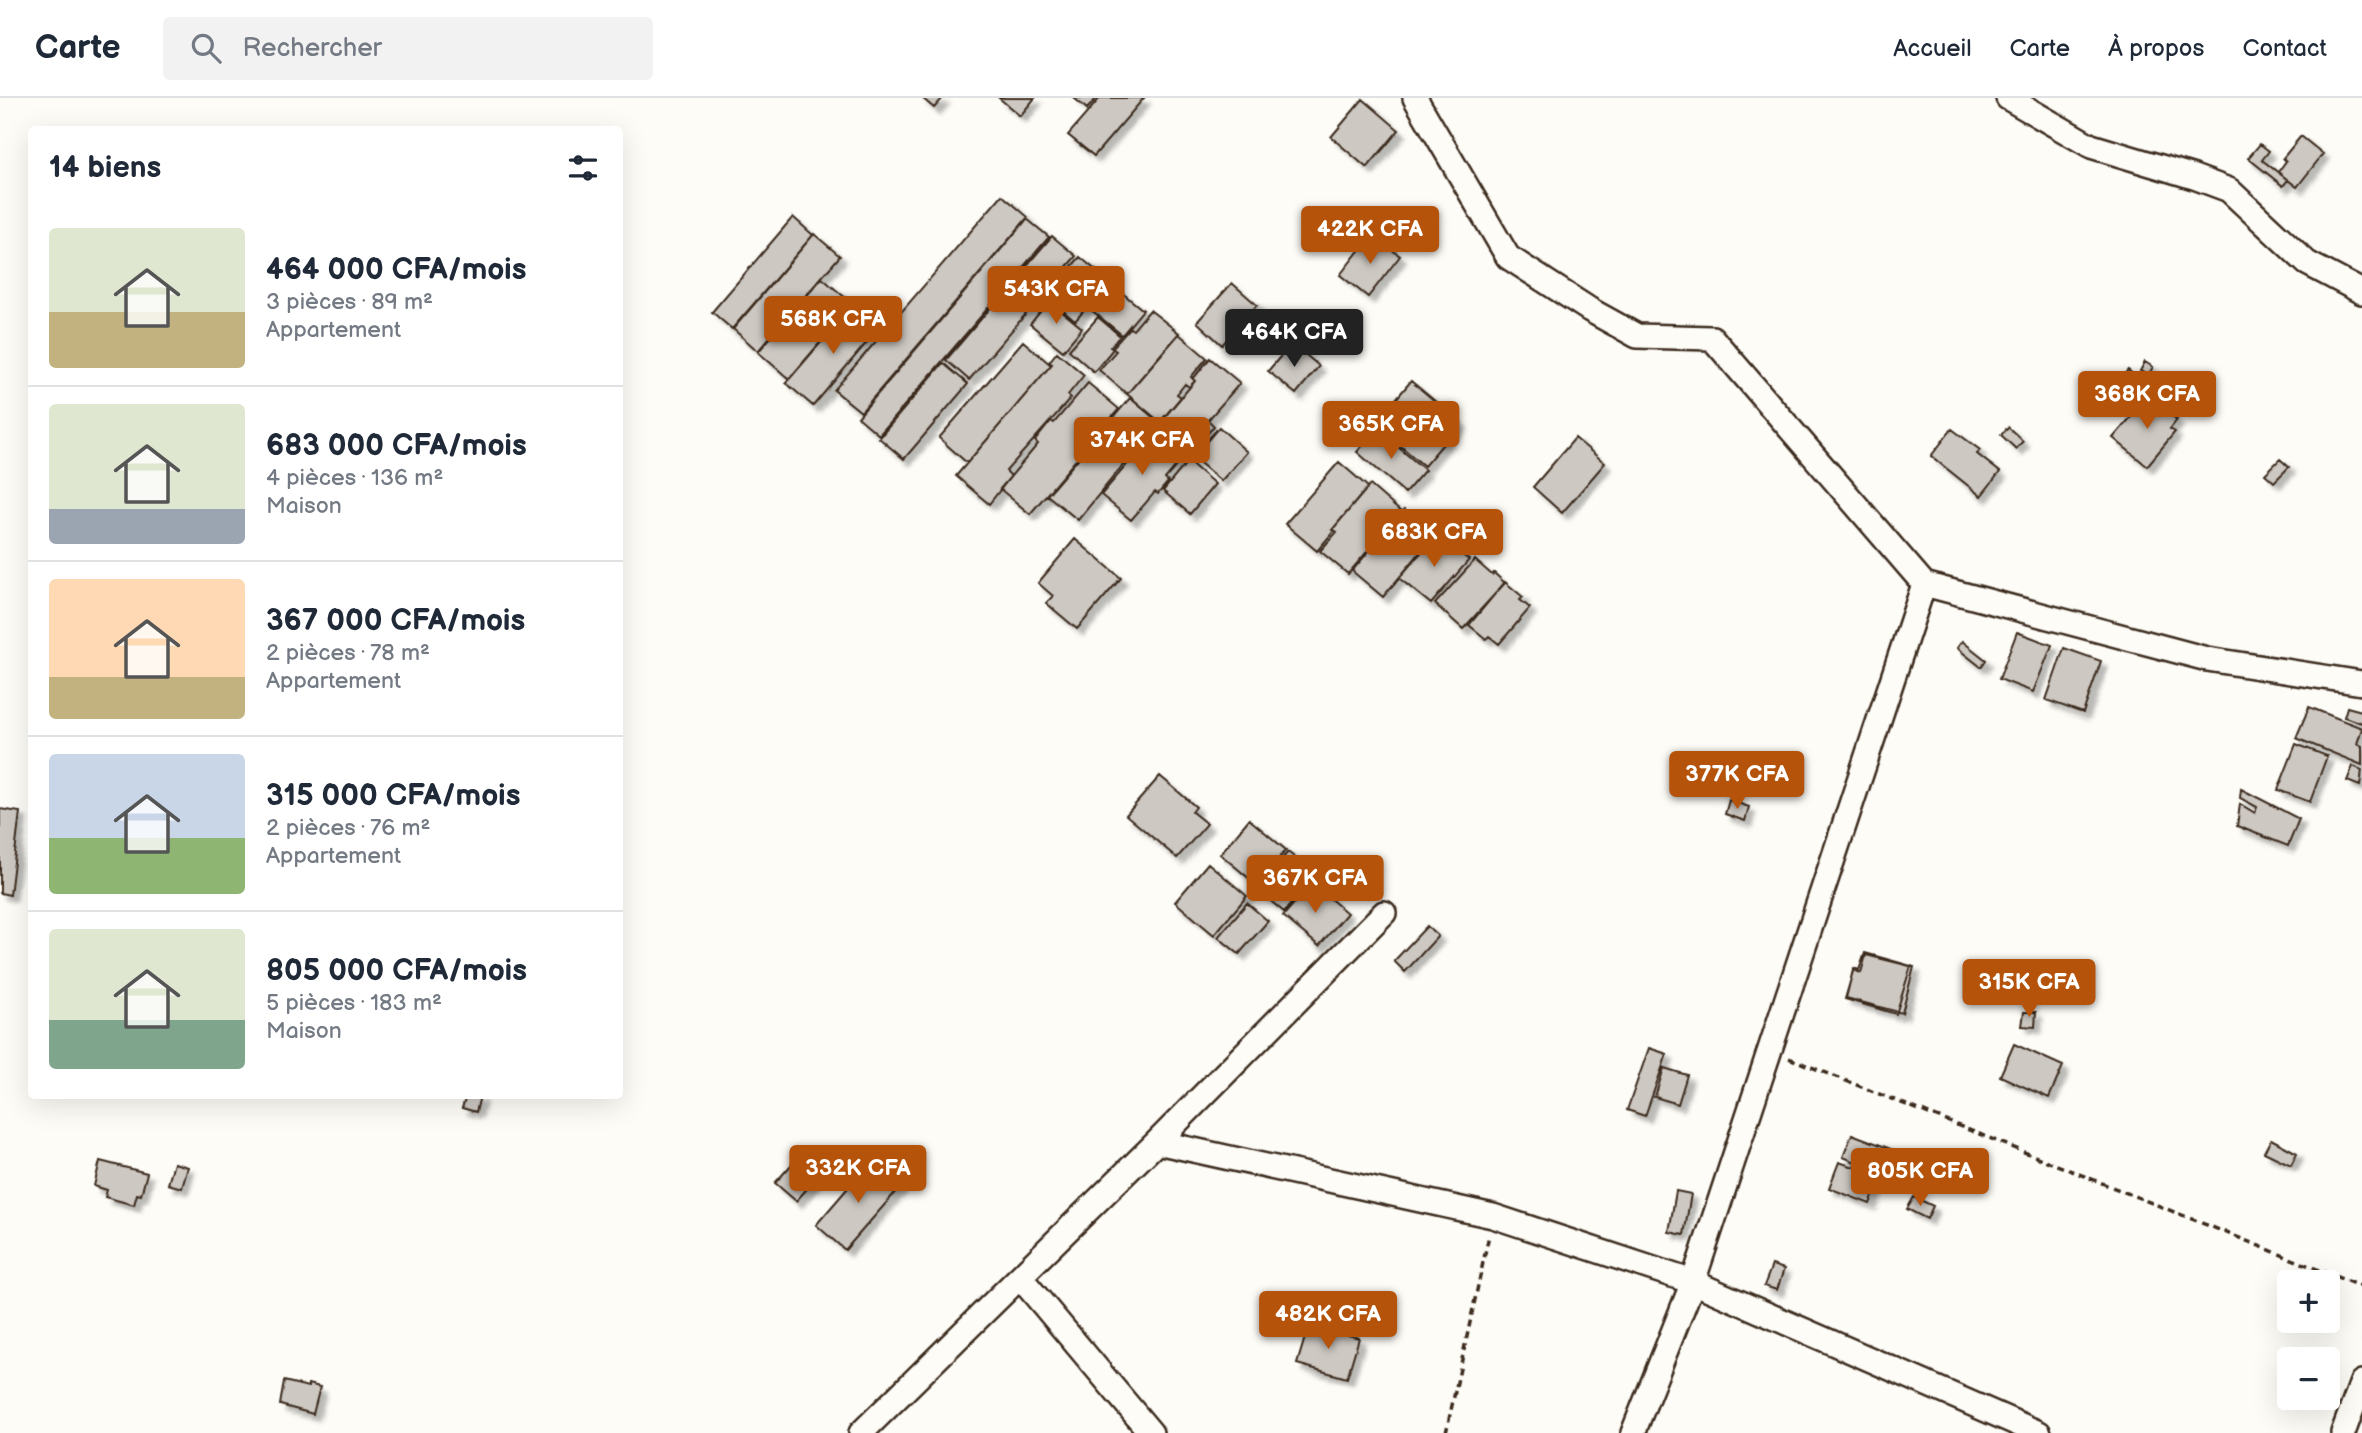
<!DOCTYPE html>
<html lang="fr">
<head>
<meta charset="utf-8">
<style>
  body { margin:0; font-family:"Balsamiq Sans",sans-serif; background:#f2f2f3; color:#1f2937; height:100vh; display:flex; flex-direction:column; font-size:26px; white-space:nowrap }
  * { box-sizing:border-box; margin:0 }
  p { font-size:23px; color:#747a83 }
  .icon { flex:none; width:38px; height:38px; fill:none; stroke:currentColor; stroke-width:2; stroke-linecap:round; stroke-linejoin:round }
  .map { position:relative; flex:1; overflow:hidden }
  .details { position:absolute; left:28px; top:28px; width:595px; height:973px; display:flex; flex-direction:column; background:#fff; border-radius:7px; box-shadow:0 7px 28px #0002 }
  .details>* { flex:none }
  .controls { position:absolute; left:2277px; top:1172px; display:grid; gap:14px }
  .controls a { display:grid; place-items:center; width:63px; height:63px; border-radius:7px; background:#fff; box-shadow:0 7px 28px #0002; font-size:35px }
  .price { position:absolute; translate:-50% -60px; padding:0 16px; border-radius:7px; background:#b45309; color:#fff; font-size:23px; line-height:46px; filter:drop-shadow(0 2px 4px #0008) }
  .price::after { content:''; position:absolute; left:50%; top:42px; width:21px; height:16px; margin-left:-10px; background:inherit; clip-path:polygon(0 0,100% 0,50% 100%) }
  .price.on { background:#222; color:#fff }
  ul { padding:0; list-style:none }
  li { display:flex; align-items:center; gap:21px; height:175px; padding:0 21px }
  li+li { border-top:2px solid #e0e1e3 }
  li span { display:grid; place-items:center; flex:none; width:196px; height:140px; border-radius:7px; color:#555 }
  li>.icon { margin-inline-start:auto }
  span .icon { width:84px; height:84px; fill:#fffc; stroke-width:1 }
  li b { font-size:30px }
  h2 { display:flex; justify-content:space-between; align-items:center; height:84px; padding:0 21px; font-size:30px }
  header { display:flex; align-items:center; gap:42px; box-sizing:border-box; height:98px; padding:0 35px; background:#fff; border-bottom:2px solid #e0e1e3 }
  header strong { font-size:33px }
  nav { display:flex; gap:38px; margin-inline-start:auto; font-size:24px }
  .search { width:490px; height:63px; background:#f2f2f3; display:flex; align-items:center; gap:18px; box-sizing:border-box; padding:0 24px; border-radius:7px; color:#747a83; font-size:26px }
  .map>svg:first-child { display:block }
</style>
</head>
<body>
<header>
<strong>Carte</strong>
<div class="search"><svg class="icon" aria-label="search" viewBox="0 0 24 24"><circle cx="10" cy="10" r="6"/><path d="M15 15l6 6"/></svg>Rechercher</div>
<nav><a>Accueil</a><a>Carte</a><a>À propos</a><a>Contact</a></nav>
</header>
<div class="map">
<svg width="2362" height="1335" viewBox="0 0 2362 1335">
  <defs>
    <filter id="shadow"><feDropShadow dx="6" dy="6" stdDeviation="2" flood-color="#0004"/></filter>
  </defs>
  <rect width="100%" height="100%" fill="#fdfcf7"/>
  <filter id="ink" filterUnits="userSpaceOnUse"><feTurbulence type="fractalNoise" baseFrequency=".0143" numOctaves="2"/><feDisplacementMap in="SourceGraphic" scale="14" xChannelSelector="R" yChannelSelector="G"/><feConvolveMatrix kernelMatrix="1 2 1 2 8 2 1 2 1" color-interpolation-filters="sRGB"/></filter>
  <g filter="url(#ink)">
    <!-- building -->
    <path fill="#cdc8c2" stroke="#3b2a1e" stroke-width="2" filter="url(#shadow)" d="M922,0H943L934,10Z
      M999,0H1035L1020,18Z
      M1074,0H1097L1087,11Z
      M1100,0H1144L1094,58L1068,37Z
      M1363,1L1399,32L1367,70L1331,39Z
      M2301,38L2323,56L2297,89L2278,74L2286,63L2283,60Z
      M2260,46L2269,53L2262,62L2288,82L2283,88L2248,60Z
      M1002,97L1028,119L861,314L834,292Z
      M793,119L813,137L732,231L712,214Z
      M1027,121L1049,139L879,337L858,319Z
      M814,136L840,158L758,253L733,231Z
      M1372,136L1400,158L1368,199L1340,177Z
      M1052,138L1076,158L969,282L946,262Z
      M1080,159L1110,184L1089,207L1060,182Z
      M822,180L853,206L789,281L758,254Z
      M1061,185L1088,208L1075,223L1048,200Z
      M1110,185L1143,212L1122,237L1089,210Z
      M1232,185L1257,207L1222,247L1197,224Z
      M1049,203L1082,230L1063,253L1030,226Z
      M853,207L879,230L813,308L786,285Z
      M1150,212L1179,235L1127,296L1099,272L1116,253L1112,250L1130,230L1133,232Z
      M1098,219L1120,238L1110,249L1113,251L1094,274L1069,252Z
      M1179,236L1207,260L1191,279L1195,283L1189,289L1185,286L1177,296L1181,299L1160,324L1127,296Z
      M1023,243L1051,267L967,365L939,340Z
      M1292,245L1319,268L1296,296L1268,273Z
      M1057,254L1084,277L1068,297L1071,300L1006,373L1011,378L989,406L956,378L1052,266L1049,264Z
      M1210,260L1240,285L1208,322L1214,328L1195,350L1162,322L1195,283L1193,281Z
      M2145,264L2153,269L2148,277L2140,273Z
      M943,265L968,286L904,361L879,340Z
      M2128,272L2146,287L2139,296L2120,281Z
      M1411,283L1461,325L1424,368L1375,326Z
      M1088,285L1119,311L1030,416L1000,391L1038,346L1035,343L1051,323L1054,325Z
      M2149,298L2177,322L2170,331L2175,334L2147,368L2113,340Z
      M1130,300L1161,326L1143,347L1141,345L1078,422L1047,397Z
      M1219,329L1247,354L1221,383L1193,359Z
      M2008,329L2023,343L2016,351L2001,337Z
      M1377,331L1425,372L1405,395L1357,354Z
      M1952,331L1980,352L1977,356L2000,374L1981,398L1931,358Z
      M1153,336L1182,361L1165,381L1168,384L1158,396L1155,394L1131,422L1101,397Z
      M1575,340L1605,365L1562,415L1533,389Z
      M2280,361L2289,369L2274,384L2265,376Z
      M1188,363L1215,386L1190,416L1163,393Z
      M1339,364L1368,389L1332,432L1334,433L1317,453L1285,426Z
      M1370,387L1401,414L1348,476L1320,453L1337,434L1333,431Z
      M1404,412L1434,438L1383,499L1352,473Z
      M1436,437L1469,462L1431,506L1399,480Z
      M1075,441L1121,480L1077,531L1046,505L1053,498L1038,485Z
      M1475,462L1492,477L1494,475L1505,485L1463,531L1435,506Z
      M1505,484L1523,499L1520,502L1530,510L1499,546L1489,538L1486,541L1469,527Z
      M2017,534L2052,547L2033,594L1999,581Z
      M1962,543L1986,562L1981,569L1957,550Z
      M2064,550L2101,563L2083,615L2046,602Z
      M2309,609L2362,630L2357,646L2362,648V667L2296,640Z
      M2347,609L2362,613V625L2344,619Z
      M2296,646L2327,658L2310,704L2278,692Z
      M2353,668L2362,672L2360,688L2347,683Z
      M1160,678L1196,709L1192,714L1207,726L1177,760L1126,717Z
      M2241,691L2299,721L2288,748L2237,728L2240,706L2255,715L2257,709L2240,700Z
      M1729,702L1749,709L1745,723L1725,716Z
      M0,711L20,714L10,797L0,795Z
      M1249,721L1286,752L1257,787L1220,756Z
      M1288,754L1316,777L1284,814L1256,791Z
      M1208,765L1247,798L1214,837L1175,804Z
      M1312,785L1347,815L1319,848L1283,818Z
      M1247,805L1268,823L1239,856L1218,839Z
      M1427,828L1438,838L1405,874L1394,863Z
      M1865,855L1911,868L1896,916L1845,901L1854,870L1859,872Z
      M1866,857L1914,869L1902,915L1846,900L1853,872L1861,875Z
      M2024,914H2036L2035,929L2022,928Z
      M2014,946L2063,968L2049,1000L2000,978Z
      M1649,950L1667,956L1645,1018L1627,1012Z
      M1664,970L1687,977L1678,1006L1655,999Z
      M466,998H480L476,1014L462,1010Z
      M1852,1036L1891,1051L1870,1106L1829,1090L1839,1064L1854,1069L1856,1064L1843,1059Z
      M2271,1041L2297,1055L2291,1067L2264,1054Z
      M100,1063L147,1075L141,1097L137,1096L134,1107L105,1099L107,1092L94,1088Z
      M871,1063L901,1088L845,1152L816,1127Z
      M174,1065L188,1069L182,1090L168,1086Z
      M793,1065L814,1083L796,1103L775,1085Z
      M1676,1093L1691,1096L1684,1137L1669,1134Z
      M1914,1099L1933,1108L1927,1121L1907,1111Z
      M1772,1167L1784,1171L1777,1192L1764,1188Z
      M1309,1226L1359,1240L1347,1280L1297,1266Z
      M284,1283L308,1289V1286L320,1289L313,1316L280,1307Z"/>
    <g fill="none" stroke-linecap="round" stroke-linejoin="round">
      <defs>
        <path id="minor" d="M1415,0L1508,159L1590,212L1637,238L1712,240L1924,486L2207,561L2362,585
          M2008,0L2091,48L2194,79L2229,92L2307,165L2362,194
          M1157,1044L1493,1118L1693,1184L2039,1335
          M1020,1179L1151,1335
          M861,1335L1157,1044L1384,815
          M1633,1335L1693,1184L1924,486
          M2343,1335L2362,1284"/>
      </defs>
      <!-- minor casing -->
      <use href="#minor" stroke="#3b2a1e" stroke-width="28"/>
      <!-- path -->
      <path stroke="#3b2a1e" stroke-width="3.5" stroke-dasharray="7 5" stroke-linecap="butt" d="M1789,960L2362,1189
        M1446,1335L1489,1137"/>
      <!-- minor -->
      <use href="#minor" stroke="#fdfcf7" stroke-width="23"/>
    </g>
  </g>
</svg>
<div class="controls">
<a>+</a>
<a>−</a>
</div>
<b class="price" style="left:1370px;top:168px">422K CFA</b>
<b class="price" style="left:1056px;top:228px">543K CFA</b>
<b class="price" style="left:833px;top:258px">568K CFA</b>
<b class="price on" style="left:1294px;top:271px">464K CFA</b>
<b class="price" style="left:2147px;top:333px">368K CFA</b>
<b class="price" style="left:1391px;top:363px">365K CFA</b>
<b class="price" style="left:1142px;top:379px">374K CFA</b>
<b class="price" style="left:1434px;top:471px">683K CFA</b>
<b class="price" style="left:1737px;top:713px">377K CFA</b>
<b class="price" style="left:1315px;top:817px">367K CFA</b>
<b class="price" style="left:2029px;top:921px">315K CFA</b>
<b class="price" style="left:858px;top:1107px">332K CFA</b>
<b class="price" style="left:1920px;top:1110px">805K CFA</b>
<b class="price" style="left:1328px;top:1253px">482K CFA</b>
<section class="details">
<h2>14 biens<svg class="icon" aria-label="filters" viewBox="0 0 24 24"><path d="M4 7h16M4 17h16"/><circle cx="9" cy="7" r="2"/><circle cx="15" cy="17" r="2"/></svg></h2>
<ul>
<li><span style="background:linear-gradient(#dfe7d0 60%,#c2b280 0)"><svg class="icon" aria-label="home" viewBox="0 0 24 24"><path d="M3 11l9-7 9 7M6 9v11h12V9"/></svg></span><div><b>464 000 CFA/mois</b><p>3 pièces · 89 m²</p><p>Appartement</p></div></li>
<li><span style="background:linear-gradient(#dfe7d0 75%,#9aa5b1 0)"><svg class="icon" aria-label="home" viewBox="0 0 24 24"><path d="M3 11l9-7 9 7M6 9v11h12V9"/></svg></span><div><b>683 000 CFA/mois</b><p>4 pièces · 136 m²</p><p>Maison</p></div></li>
<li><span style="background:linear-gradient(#ffd9b3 70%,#c2b280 0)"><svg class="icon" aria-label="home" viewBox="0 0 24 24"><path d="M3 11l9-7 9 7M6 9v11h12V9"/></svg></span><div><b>367 000 CFA/mois</b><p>2 pièces · 78 m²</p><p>Appartement</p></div></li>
<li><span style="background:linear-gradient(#c9d6e8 60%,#8fb573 0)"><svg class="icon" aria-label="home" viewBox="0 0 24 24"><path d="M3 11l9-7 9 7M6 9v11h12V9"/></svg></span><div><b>315 000 CFA/mois</b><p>2 pièces · 76 m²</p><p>Appartement</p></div></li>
<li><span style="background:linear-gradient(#dfe7d0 65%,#7fa58c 0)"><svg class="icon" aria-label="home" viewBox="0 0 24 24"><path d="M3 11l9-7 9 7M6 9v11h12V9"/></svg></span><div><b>805 000 CFA/mois</b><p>5 pièces · 183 m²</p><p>Maison</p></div></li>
</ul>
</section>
</div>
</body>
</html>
